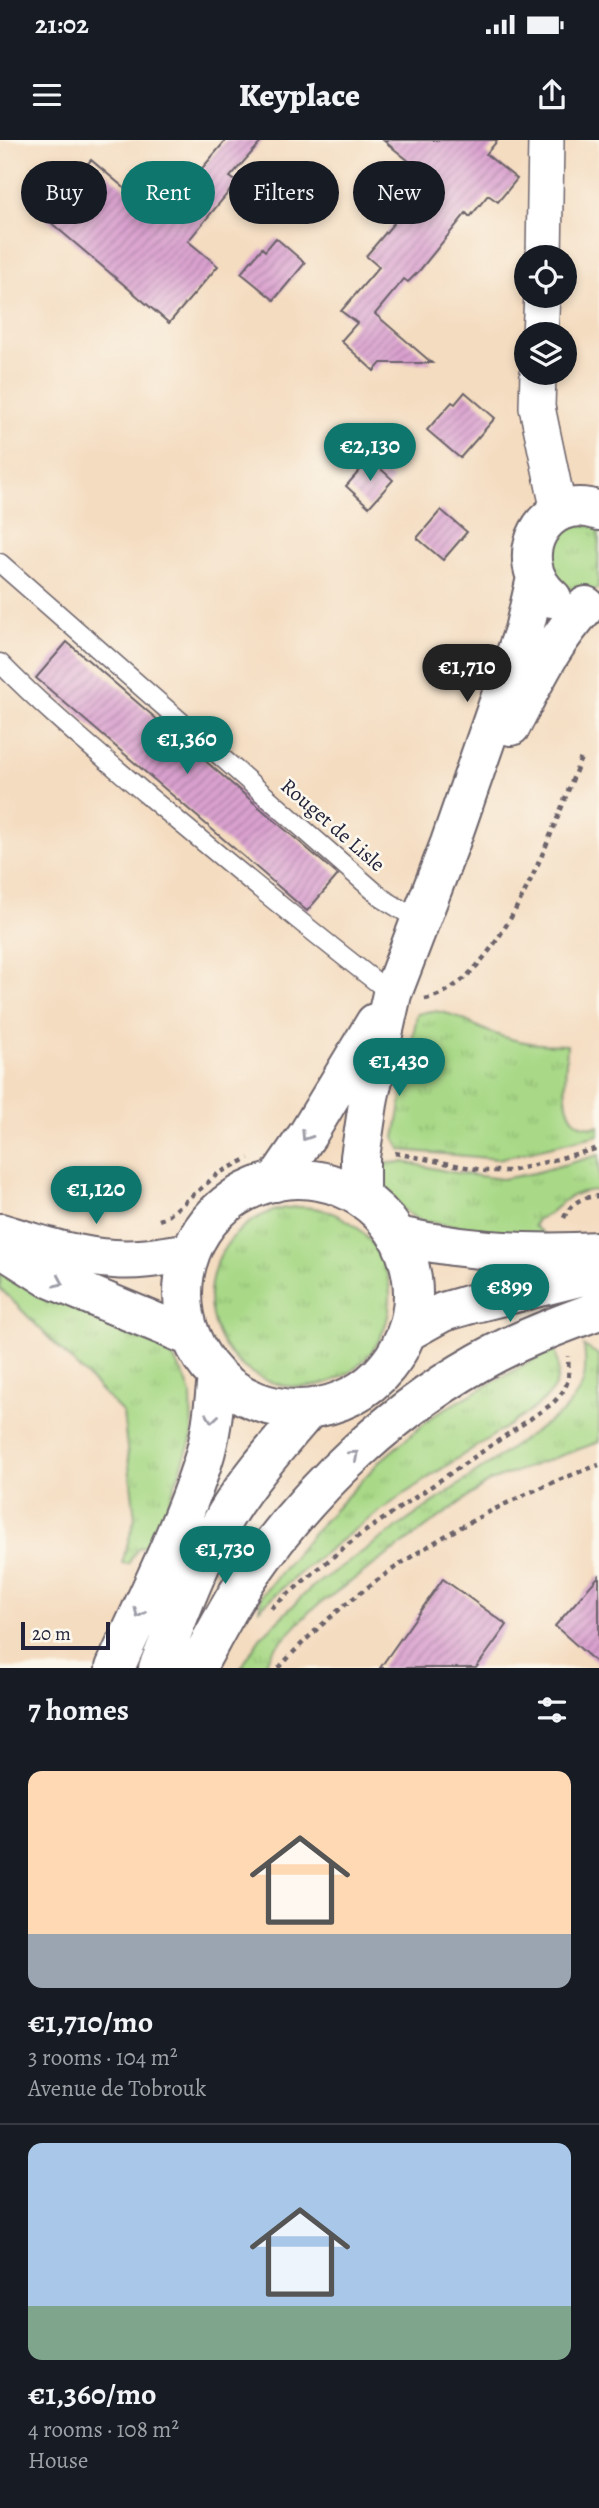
<!DOCTYPE html>
<html lang="en">
<head>
<meta charset="utf-8">
<style>
  body { margin:0; font-family:Alegreya,serif; background:#242831; color:#f1f3f6; height:100vh; display:flex; flex-direction:column; font-size:26px; white-space:nowrap }
  * { box-sizing:border-box; margin:0 }
  p { font-size:23px; color:#9ea1a6 }
  .icon { flex:none; width:38px; height:38px; fill:none; stroke:currentColor; stroke-width:2; stroke-linecap:round; stroke-linejoin:round }
  .map { position:relative; height:1528px; overflow:hidden }
  .sheet { display:flex; flex-direction:column; background:#171b24; flex:1 }
  .sheet>* { flex:none }
  .guide { position:absolute; left:21px; top:21px; width:558px; height:63px; display:flex; gap:14px }
  .fabs { position:absolute; left:514px; top:105px; display:grid; gap:14px }
  .fabs a { display:grid; place-items:center; width:63px; height:63px; border-radius:50%; background:#171b24; box-shadow:0 4px 10px #0003; font-size:35px }
  .scale { position:absolute; left:21px; bottom:18px; width:89px; box-sizing:border-box; padding-left:7px; border:4px solid #22223b; border-top:0; font-size:19px; line-height:24px; white-space:nowrap; color:#22223b; -webkit-text-stroke:5px #fbf7ec; paint-order:stroke }
  .price { position:absolute; translate:-50% -60px; padding:0 16px; border-radius:24px; background:#0f766e; color:#fff; font-size:23px; line-height:46px; filter:drop-shadow(0 2px 4px #0008) }
  .price::after { content:''; position:absolute; left:50%; top:42px; width:21px; height:16px; margin-left:-10px; background:inherit; clip-path:polygon(0 0,100% 0,50% 100%) }
  .price.active { background:#222; color:#fff }
  ul { padding:0; list-style:none }
  li { display:grid; align-content:center; gap:14px; height:371px; padding:0 28px }
  li+li { border-top:2px solid #363941 }
  li span { display:grid; place-items:center; height:217px; border-radius:14px; color:#555 }
  li>.icon { margin-inline-start:auto }
  span .icon { width:126px; height:126px; fill:#fffc; stroke-width:1 }
  li b { font-size:30px }
  h2 { display:flex; justify-content:space-between; align-items:center; height:84px; padding:0 28px; font-size:30px }
  .tag { padding:0 24px; border-radius:32px; background:#171b24; box-shadow:0 4px 10px #0003; font-size:24px; line-height:63px }
  .tag.active { background:#0f766e; color:#fff }
  .status { display:flex; justify-content:space-between; align-items:center; height:49px; padding:0 35px; background:#171b24; direction:ltr }
  .status svg { height:19px; fill:currentColor }
  header { display:flex; justify-content:space-between; align-items:center; height:91px; padding:0 28px; background:#171b24; font-size:32px; font-weight:800 }
  .map>svg:first-child { display:block }
</style>
</head>
<body>
<div class="status"><b>21:02</b><svg viewBox="0 0 49 12"><path d="M0 12V9h3v3zM5 12V6h3v6zM10 12V3h3v9zM15 12V0h3v12zM26 1h20v11H26zM47 4h2v5h-2z"/></svg></div>
<header><svg class="icon" aria-label="menu" viewBox="0 0 24 24"><path d="M4 6h16M4 12h16M4 18h16"/></svg>Keyplace<svg class="icon" aria-label="share" viewBox="0 0 24 24"><path d="M12 15V3M7 8l5-5 5 5M5 13v7h14v-7"/></svg></header>
<div class="map">
<svg width="599" height="1528" viewBox="0 0 599 1528">
  <defs>
    <pattern id="grass-tufts" width="24" height="20" patternUnits="userSpaceOnUse" patternTransform="scale(1.75)"><rect width="24" height="20" fill="#a9d987"/><path d="M3 7l-1-3M5 7V3M7 7l1-3M15 17l-1-3M17 17v-4M19 17l1-3" fill="none" stroke="#91ba75"/></pattern>
    <pattern id="building-hatch" width="6" height="6" patternUnits="userSpaceOnUse" patternTransform="scale(1.75)"><rect width="6" height="6" fill="#daa1cf"/><path d="M-1 1l2-2M0 6l6-6M5 7l2-2" fill="none" stroke="#b083a9"/></pattern>
  </defs>
  <rect width="100%" height="100%" fill="#fbf7ec"/>
  <filter id="ink" filterUnits="userSpaceOnUse"><feTurbulence type="fractalNoise" baseFrequency=".0143" numOctaves="2"/><feDisplacementMap in="SourceGraphic" scale="14" xChannelSelector="R" yChannelSelector="G"/><feConvolveMatrix kernelMatrix="1 2 1 2 8 2 1 2 1" color-interpolation-filters="sRGB"/></filter>
  <filter id="wash" filterUnits="userSpaceOnUse"><feTurbulence type="fractalNoise" baseFrequency=".00686" numOctaves="4" result="noise"/><feDisplacementMap in="SourceGraphic" scale="28" xChannelSelector="R" yChannelSelector="G"/><feGaussianBlur stdDeviation="1.57" result="paint"/><feColorMatrix in="noise" values="0 0 0 0 0 0 0 0 0 0 0 0 0 0 0 0 0 1.4 0 .05"/><feComposite in="paint" operator="in"/></filter>
  <g filter="url(#wash)">
    <rect width="100%" height="100%" fill="#f4dcc0"/>
    <!-- grass -->
    <path fill="url(#grass-tufts)" stroke="#667e61" stroke-width="2" d="M565,384L599,386L598,449C583,453 572,454 559,446L546,408Z
      M430,871C454,871 470,885 492,893C518,903 540,905 567,905C566,933 555,994 599,986V995L498,1019L401,1010L395,998L417,874Z
      M599,1015V1050C588,1050 575,1053 565,1060C555,1067 549,1077 537,1079L534,1086L552,1100L421,1081C396,1068 382,1051 376,1024L405,1022L450,1032L502,1039L534,1033Z
      M210 1157a90 90 0 1 1 180 0a90 90 0 1 1-180 0Z
      M0,1119L100,1183L155,1204L173,1218L184,1236L191,1254L192,1297L154,1404L138,1408L128,1424L122,1423L135,1378L123,1273L0,1148Z
      M584,1206L599,1215V1302L490,1341L310,1471L275,1508L262,1528H241L260,1498L312,1447L563,1272C584,1248 588,1240 584,1206Z
      M555,1208C559,1227 562,1242 547,1257C537,1268 521,1277 508,1286C482,1303 454,1320 428,1338C369,1377 311,1421 259,1469L261,1456L314,1392L379,1322L437,1273Z"/>
    <g id="blocks">
      <!-- building -->
      <path fill="url(#building-hatch)" d="M226,0H263L230,37L237,42L188,101L218,126L169,183L43,76L91,20L160,78Z
        M383,0H498L486,14L517,39L498,62L488,55L470,77L466,73L420,130L408,142L404,139L375,174L432,223H381L374,231L341,201L357,183L341,171L379,127L366,116L431,39Z
        M276,98L305,123L274,160L241,133L262,108L265,111Z
        M465,252L495,278L460,318L427,290L452,262L455,264Z
        M370,319L393,340L369,367L346,346Z
        M441,370L467,392L443,420L417,398Z
        M67,502L338,735L307,771L36,538Z
        M599,1436V1525L555,1486Z
        M443,1439L507,1485L476,1528H380Z"/>
    </g>
  </g>
  <g filter="url(#ink)">
    <use href="#blocks" fill-opacity="0" stroke="#6c636a" stroke-width="2"/>
    <g fill="none" stroke-linecap="round" stroke-linejoin="round">
      <defs>
        <path id="lane" d="M0,423L382,758L410,775L421,776
          M0,523C46,570 97,612 147,655C228,723 309,790 392,854"/>
        <path id="street" d="M544,117L546,0
          M540,194L542,156
          M538,233L537,267L559,372"/>
        <path id="secondary" d="M552,458C507,420 544,350 599,371
          M511,586C534,543 552,502 586,466
          M183 1154a115 115 0 1 1 230 0a115 115 0 1 1-230 0Z
          M275,1042L308,994L375,883
          M360,1057V1017L369,957L392,854L450,703L524,490L536,438
          M1,1093C37,1104 75,1117 114,1119C140,1121 165,1116 191,1112
          M398,1096C463,1111 532,1115 599,1111
          M0,1107L49,1138L191,1197
          M407,1192L443,1172L471,1164L599,1132
          M115,1528C145,1460 180,1392 203,1321C212,1293 214,1264 217,1236
          M158,1528C179,1477 198,1422 226,1375C250,1336 280,1303 309,1269
          M196,1528C213,1498 229,1465 249,1436C311,1346 398,1264 496,1213C529,1196 564,1183 599,1170"/>
      </defs>
      <!-- lane casing -->
      <use href="#lane" stroke="#6c636a" stroke-width="21"/>
      <!-- street casing -->
      <use href="#street" stroke="#6c636a" stroke-width="38"/>
      <!-- secondary casing -->
      <use href="#secondary" stroke="#6c636a" stroke-width="42"/>
      <!-- path -->
      <path stroke="#6c636a" stroke-width="4.5" stroke-dasharray="5 5" stroke-linecap="butt" d="M425,859C502,844 554,684 581,618
        M395,1013L486,1031H511L599,1008
        M564,1078C571,1062 582,1057 599,1056
        M159,1080L167,1077L219,1033L249,1018
        M271,1468L357,1397L552,1264C570,1246 569,1240 568,1216
        M279,1528C358,1438 486,1364 599,1325"/>
      <!-- lane -->
      <use href="#lane" stroke="#fff" stroke-width="18"/>
      <!-- street -->
      <use href="#street" stroke="#fff" stroke-width="35"/>
      <!-- secondary -->
      <use href="#secondary" stroke="#fff" stroke-width="38"/>
    </g>
    <!-- one-way arrows -->
    <defs><path id="oneway-chevron" d="M-2-3.5L2.5 0L-2 3.5" fill="none" stroke-width="1.6" stroke-linecap="round" stroke-linejoin="round" transform="scale(1.75)"/></defs>
    <g stroke="#9c9ca7">
      <use href="#oneway-chevron" transform="translate(306 996) rotate(123)"/>
      <use href="#oneway-chevron" transform="translate(59 1142) rotate(24)"/>
      <use href="#oneway-chevron" transform="translate(212 1278) rotate(98)"/>
      <use href="#oneway-chevron" transform="translate(354 1315) rotate(-42)"/>
      <use href="#oneway-chevron" transform="translate(139 1473) rotate(114)"/>
    </g>
  </g>
  <g text-anchor="middle" stroke-width="5" stroke-linejoin="round" paint-order="stroke">
    <!-- street labels -->
    <g font-size="21" fill="#22223b" stroke="#fbf7ec">
      <text transform="translate(333 685) rotate(41)" y="7">Rouget de Lisle</text>
    </g>
  </g>
</svg>
<div class="fabs">
<a><svg class="icon" aria-label="locate" viewBox="0 0 24 24"><circle cx="12" cy="12" r="6"/><path d="M12 2v4M12 18v4M2 12h4M18 12h4"/></svg></a>
<a><svg class="icon" aria-label="layers" viewBox="0 0 24 24"><path d="M12 4l9 5-9 5-9-5zM3 14l9 5 9-5"/></svg></a>
</div>
<div class="scale">20 m</div>
<b class="price" style="left:370px;top:343px">€2,130</b>
<b class="price active" style="left:467px;top:564px">€1,710</b>
<b class="price" style="left:187px;top:636px">€1,360</b>
<b class="price" style="left:399px;top:958px">€1,430</b>
<b class="price" style="left:96px;top:1086px">€1,120</b>
<b class="price" style="left:510px;top:1184px">€899</b>
<b class="price" style="left:225px;top:1446px">€1,730</b>
<div class="guide">
<a class="tag">Buy</a>
<a class="tag active">Rent</a>
<a class="tag">Filters</a>
<a class="tag">New</a>
</div>
</div>
<section class="sheet">
<h2>7 homes<svg class="icon" aria-label="filters" viewBox="0 0 24 24"><path d="M4 7h16M4 17h16"/><circle cx="9" cy="7" r="2"/><circle cx="15" cy="17" r="2"/></svg></h2>
<ul>
<li><span style="background:linear-gradient(#ffd9b3 75%,#9aa5b1 0)"><svg class="icon" aria-label="home" viewBox="0 0 24 24"><path d="M3 11l9-7 9 7M6 9v11h12V9"/></svg></span><div><b>€1,710/mo</b><p>3 rooms · 104 m²</p><p>Avenue de Tobrouk</p></div></li>
<li><span style="background:linear-gradient(#a9c7e8 75%,#7fa58c 0)"><svg class="icon" aria-label="home" viewBox="0 0 24 24"><path d="M3 11l9-7 9 7M6 9v11h12V9"/></svg></span><div><b>€1,360/mo</b><p>4 rooms · 108 m²</p><p>House</p></div></li>
</ul>
</section>
</body>
</html>
